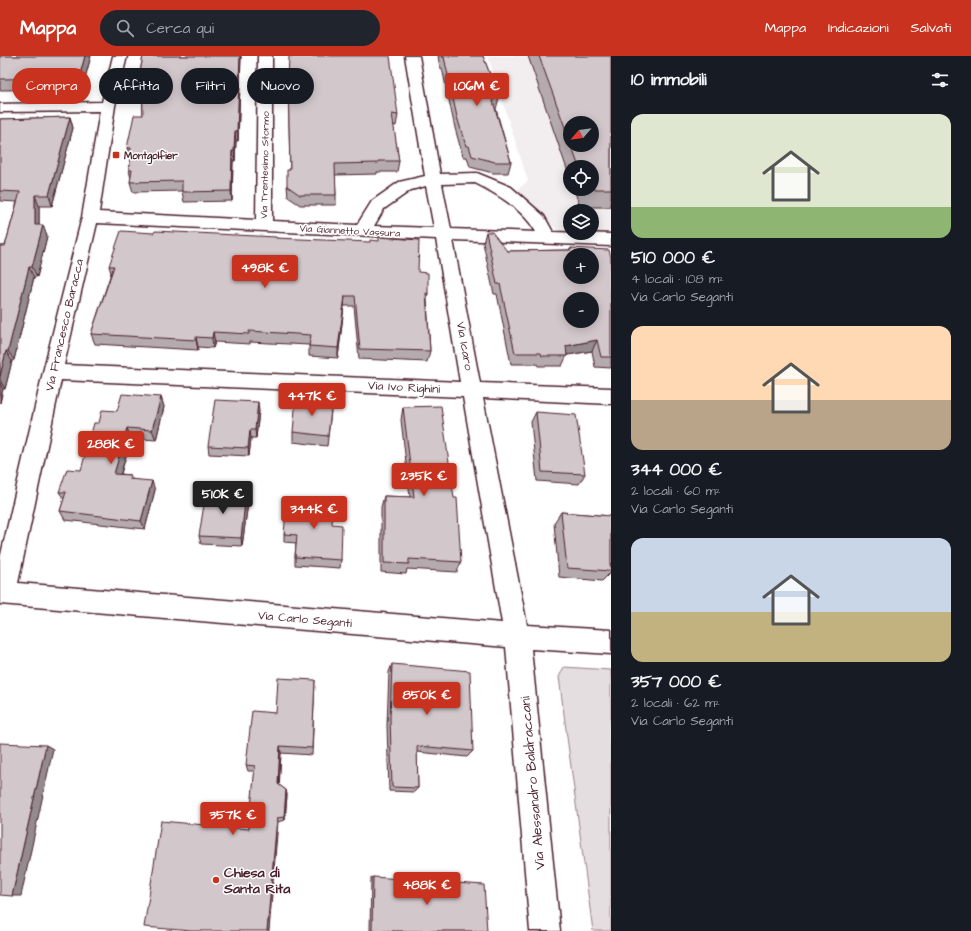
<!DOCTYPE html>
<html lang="it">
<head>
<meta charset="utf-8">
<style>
  body { margin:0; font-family:"Architects Daughter",sans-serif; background:#20242c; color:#f1f3f6; height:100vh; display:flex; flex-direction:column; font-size:15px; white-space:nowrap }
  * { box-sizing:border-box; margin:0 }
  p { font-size:13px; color:#9ea1a6 }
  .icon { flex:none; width:22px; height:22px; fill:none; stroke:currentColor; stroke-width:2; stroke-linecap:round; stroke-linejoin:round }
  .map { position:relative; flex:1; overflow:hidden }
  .panel { display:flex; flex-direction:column; background:#171b24; width:360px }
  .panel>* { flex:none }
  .top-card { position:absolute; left:12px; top:12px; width:380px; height:36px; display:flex; gap:8px }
  .needle { width:26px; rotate:242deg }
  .fabs { position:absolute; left:563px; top:60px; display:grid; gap:8px }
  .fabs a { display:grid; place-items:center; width:36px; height:36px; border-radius:50%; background:#171b24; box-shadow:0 2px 10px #0003; font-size:20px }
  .price { position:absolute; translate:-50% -34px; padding:0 9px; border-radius:4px; background:#c8321e; color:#fff; font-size:13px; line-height:26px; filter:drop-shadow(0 1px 2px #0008) }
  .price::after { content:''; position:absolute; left:50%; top:24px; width:12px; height:9px; margin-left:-6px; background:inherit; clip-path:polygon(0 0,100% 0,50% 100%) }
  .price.current { background:#222; color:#fff }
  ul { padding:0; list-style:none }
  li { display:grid; align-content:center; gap:8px; height:212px; padding:0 20px }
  li span { display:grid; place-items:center; height:124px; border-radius:12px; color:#555 }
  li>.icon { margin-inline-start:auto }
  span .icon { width:72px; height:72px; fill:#fffc; stroke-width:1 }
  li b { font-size:17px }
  h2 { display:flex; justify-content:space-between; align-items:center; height:48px; padding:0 20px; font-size:17px }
  .pill { padding:0 14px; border-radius:18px; background:#171b24; box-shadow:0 2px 10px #0003; font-size:14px; line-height:36px }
  .pill.current { background:#c8321e; color:#fff }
  header { display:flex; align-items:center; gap:24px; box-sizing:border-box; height:56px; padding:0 20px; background:#c8321e; color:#fff }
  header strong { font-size:19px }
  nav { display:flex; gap:22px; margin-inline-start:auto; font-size:14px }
  .search { width:280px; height:36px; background:#20242c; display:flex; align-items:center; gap:10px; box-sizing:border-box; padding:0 14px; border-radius:22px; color:#9ea1a6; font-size:15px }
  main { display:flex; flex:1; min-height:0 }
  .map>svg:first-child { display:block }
</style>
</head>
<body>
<header>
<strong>Mappa</strong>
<div class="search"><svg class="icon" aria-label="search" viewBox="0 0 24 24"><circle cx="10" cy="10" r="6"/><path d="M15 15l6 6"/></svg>Cerca qui</div>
<nav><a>Mappa</a><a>Indicazioni</a><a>Salvati</a></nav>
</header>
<main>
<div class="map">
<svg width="611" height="875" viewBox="0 0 611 875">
  <rect width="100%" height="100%" fill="#fff"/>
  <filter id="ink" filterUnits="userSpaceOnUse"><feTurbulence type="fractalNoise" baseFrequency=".025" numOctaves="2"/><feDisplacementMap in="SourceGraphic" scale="8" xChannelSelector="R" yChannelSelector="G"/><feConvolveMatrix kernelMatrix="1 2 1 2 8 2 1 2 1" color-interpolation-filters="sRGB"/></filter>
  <g filter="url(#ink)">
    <!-- built -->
    <path fill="#f2eeef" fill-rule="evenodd" d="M488,0H611V177L592,176V155H570V175H559L513,137L528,125ZM570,67H592V89H570ZM570,111H592V133H570Z"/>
    <!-- green -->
    <path fill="#e5dee0" stroke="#987e86" d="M564,611L611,614V875H593L559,621Z"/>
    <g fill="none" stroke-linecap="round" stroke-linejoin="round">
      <defs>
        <path id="street" d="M113,0H127L115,50L99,156L256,164L258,0H272V165L357,169L372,145L399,126L425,120L405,0H419L440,118L477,117L511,131L544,160L553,176L611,178V190L453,184L480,327L611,332V348L483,342L527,569L611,574V598L531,593L560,875H530L506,591L0,548V503L43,316L82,161L100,55L0,56V48L102,46ZM475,127C497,138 523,153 536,176L451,173L442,128ZM426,130L434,172L374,170L384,153L411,134ZM97,167L436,183L460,326L64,309ZM61,324L463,341L502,567L18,527Z"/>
      </defs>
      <!-- street casing -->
      <use href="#street" stroke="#4a1f2b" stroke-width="3"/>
      <!-- street -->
      <use href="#street" fill="#fff" fill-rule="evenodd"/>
    </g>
    <!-- wall -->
    <path fill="#b5abaf" stroke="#4a1f2b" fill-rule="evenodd" d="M0,0H91L82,33L0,34Z
      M143,0H241L238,85H236L235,105H233L232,145L184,146L182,135L133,136L130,126L131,123L129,114L130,102L127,92L143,59L142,32H141L139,22Z
      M438,0H483L499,42L496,53L511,106L508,117H493L470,111L467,101H463L455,72L442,12H440Z
      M528,0H611V151H580L574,133H592V111H570V122ZM570,67L592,89H570Z
      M288,24L398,59L396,70L393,69L399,105L397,116H377V118L335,119L336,139V149H300L288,141L287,130L290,114Z
      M70,61L73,72L52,150H39V169L47,180L37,221H34L14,304L12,305L5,333H3L0,347V190H5L17,146L0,145V63Z
      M486,176L507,195L570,194L571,192L611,201V312L595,311L592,295L567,299L562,310H538L537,308H511L497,238H494L483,187Z
      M276,182L418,216L428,238L427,243L430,295L427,306L359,303L354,250H344L338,302L309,300V289L250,286V288L215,286L213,292L198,291V294L95,288L91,278L111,217L109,210Z
      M161,341L164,351L156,384L131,382L121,418L130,419L132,423L155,434L145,473L65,464L60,455L64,443L59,436L81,414L117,355Z
      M403,351L461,506L457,516L407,513L406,518L381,516V451L384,440L410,441L401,364Z
      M259,355L256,382H251L249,400L209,398L208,390Z
      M331,355L327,390L293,386V376Z
      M536,356L585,418L579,428L537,425L531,366Z
      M246,438L248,447L242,490L201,488L199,480Z
      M561,456L611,460V518H609L602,525L559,521L554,467Z
      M332,468L341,504L340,512L295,509V501L296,487L284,486V478Z
      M392,608L473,695L467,701L417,696L418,732L414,736L389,735L387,669L389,616Z
      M315,624L312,699L281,697L279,729L286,734L287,739L285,764L249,773L255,715H248L246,709L276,657Z
      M373,821L487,875H370L371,822Z"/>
    <!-- shaded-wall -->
    <path fill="#938b8e" stroke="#4a1f2b" d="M85,0H91L82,33L79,22Z
      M240,0H241L238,85L237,75Z
      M70,61L73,72L52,150L49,139Z
      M235,75L236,85L235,105L234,95Z
      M232,95L233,105L232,145L231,135Z
      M35,139L39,150V179L35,169Z
      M43,169L47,180L37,221L32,211Z
      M29,211L34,221L14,304L8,295Z
      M345,240L344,250L338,302V292Z
      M213,276L215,286L213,292L212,282Z
      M196,281L198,291V294L196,284Z
      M597,284L592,295L561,300L566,290Z
      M6,295L12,305L5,333L0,324V320Z
      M0,327L3,333L0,347Z
      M161,341L164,351L156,384L152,374Z
      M258,346L259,355L256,382L255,374Z
      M127,372L131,382L118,427L114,418Z
      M250,374L251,382L249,400L248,392Z
      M152,425L155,434L145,473L141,465Z
      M246,438L248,447L242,490L241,482Z
      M46,689L53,693L21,840H12Z
      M280,690L281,697L279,733L278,728Z
      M286,734L287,739L285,764L284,761Z
      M277,762L278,766L269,875H267Z"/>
    <!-- building -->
    <path fill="#d2c7cb" stroke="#4a1f2b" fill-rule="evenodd" d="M0,0H85L79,22L0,23Z
      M143,0H240L237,75H235L234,95H232L231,135L182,136V125L130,126L132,114H129L131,92H127L134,59H143L142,22H139Z
      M289,0H390L398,59L392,58L399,105H378V107L335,108L336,139H300L287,130V114H290L288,24Z
      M442,0H483L499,42H492L511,106H495L472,100L469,90H466L457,61L444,1H442Z
      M539,0H611V133H592V111H579L571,89H592V67H570V85Z
      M70,61L49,139H35V169H43L32,211H29L8,295H6L0,320V190H5L20,136L0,135V63Z
      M121,175L154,177L155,175L276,181V182L370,186V184L379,185V181L419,184L418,216L428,217V238L426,237L430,295L360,293L355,240H345L338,292L309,290L311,279L249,275V278L213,276L212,282L196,281V284L91,278L114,210H109Z
      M486,176H492L507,195L571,194V192L609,194L611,201V301H601L597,284L566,290L567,300H542L541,297H515L500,228H497ZM570,199H592V221H570ZM570,243H592V265H570Z
      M122,338L161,341L152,374L127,372L114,418L130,419L129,423L152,425L141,465L60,455L66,436H59L67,413L81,414L94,367H99L102,354L117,355Z
      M296,342L332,345L328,380L293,376Z
      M215,344L258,346L255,374H250L248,392L208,390Z
      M441,350L454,442H457L461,506L409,503V508L384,507V440L414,441L403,351Z
      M536,356L576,359L585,418L542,416Z
      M206,436L246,438L241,482L199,480Z
      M287,444L333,447L332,468L342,469L341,504L295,501L297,479L284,478Z
      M561,456L611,460V508L610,507L611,515L567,512Z
      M392,608L470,615L473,695L417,690L418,732L392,731L390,662Z
      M278,622L315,624L312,692L280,690L278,728L286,734L284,761L277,762L267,875H192L144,871L161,765L249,773L255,710L246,709L252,655L276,657Z
      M0,687L46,689L12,840L0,839Z
      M373,821L484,829L487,875H372Z"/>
  </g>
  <!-- markers -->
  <g fill="#c8321e" stroke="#fff" stroke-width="1.5">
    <rect x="112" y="95" width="8" height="8" rx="2"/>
    <circle cx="216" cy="824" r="4"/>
  </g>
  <g text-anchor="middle" stroke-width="3" stroke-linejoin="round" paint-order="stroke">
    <!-- far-poi labels -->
    <g font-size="10" font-weight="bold" fill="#4a1f2b" stroke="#fff" text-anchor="start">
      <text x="124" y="103">Montgolfier</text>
    </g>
    <!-- far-street labels -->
    <g font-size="10" fill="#4a1f2b" stroke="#fff">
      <text transform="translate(264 109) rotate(-89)" y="4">Via Trentesimo Stormo</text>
      <text transform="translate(350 174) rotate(3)" y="4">Via Giannetto Vassura</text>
    </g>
    <!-- street labels -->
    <g font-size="12" fill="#4a1f2b" stroke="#fff">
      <text transform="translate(64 269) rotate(-77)" y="4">Via Francesco Baracca</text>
      <text transform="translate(465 290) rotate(80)" y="4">Via Icaro</text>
      <text transform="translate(404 331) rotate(3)" y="4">Via Ivo Righini</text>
      <text transform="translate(305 563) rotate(5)" y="4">Via Carlo Seganti</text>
    </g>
    <!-- near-street labels -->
    <g font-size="14" fill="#4a1f2b" stroke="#fff">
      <text transform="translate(532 727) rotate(-95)" y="5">Via Alessandro Baldraccani</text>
    </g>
    <!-- near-poi labels -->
    <g font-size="14" font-weight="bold" fill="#4a1f2b" stroke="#fff" text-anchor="start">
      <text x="224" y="821">Chiesa di<tspan x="224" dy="16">Santa Rita</tspan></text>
    </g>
  </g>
</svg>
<div class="fabs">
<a><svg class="needle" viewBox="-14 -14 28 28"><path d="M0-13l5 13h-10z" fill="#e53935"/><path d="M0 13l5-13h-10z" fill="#9ea1a6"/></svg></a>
<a><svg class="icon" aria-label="locate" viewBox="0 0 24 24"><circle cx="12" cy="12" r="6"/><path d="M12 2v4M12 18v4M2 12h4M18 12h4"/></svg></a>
<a><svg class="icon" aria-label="layers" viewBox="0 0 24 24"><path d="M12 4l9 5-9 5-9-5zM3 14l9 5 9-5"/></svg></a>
<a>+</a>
<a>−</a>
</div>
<b class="price" style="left:477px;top:51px">1.06M €</b>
<b class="price" style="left:265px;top:233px">498K €</b>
<b class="price" style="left:312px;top:361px">447K €</b>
<b class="price" style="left:111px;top:409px">288K €</b>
<b class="price" style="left:424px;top:441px">235K €</b>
<b class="price current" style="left:223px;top:459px">510K €</b>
<b class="price" style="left:314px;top:474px">344K €</b>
<b class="price" style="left:427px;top:660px">850K €</b>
<b class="price" style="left:233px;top:780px">357K €</b>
<b class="price" style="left:427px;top:850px">488K €</b>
<div class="top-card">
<a class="pill current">Compra</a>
<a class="pill">Affitta</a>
<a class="pill">Filtri</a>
<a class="pill">Nuovo</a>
</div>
</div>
<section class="panel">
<h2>10 immobili<svg class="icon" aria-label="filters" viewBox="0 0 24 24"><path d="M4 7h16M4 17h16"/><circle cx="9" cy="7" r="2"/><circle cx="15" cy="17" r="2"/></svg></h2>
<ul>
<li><span style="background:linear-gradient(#dfe7d0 75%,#8fb573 0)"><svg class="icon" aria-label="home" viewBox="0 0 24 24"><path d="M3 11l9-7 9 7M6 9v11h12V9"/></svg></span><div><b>510 000 €</b><p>4 locali · 108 m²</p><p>Via Carlo Seganti</p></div></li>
<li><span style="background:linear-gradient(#ffd9b3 60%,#b9a48a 0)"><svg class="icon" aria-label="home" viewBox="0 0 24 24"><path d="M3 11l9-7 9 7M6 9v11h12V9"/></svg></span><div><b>344 000 €</b><p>2 locali · 60 m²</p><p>Via Carlo Seganti</p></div></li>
<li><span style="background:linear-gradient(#c9d6e8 60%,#c2b280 0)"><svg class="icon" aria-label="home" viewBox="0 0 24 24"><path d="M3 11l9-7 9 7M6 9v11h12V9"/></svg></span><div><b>357 000 €</b><p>2 locali · 62 m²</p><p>Via Carlo Seganti</p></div></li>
</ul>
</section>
</main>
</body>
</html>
